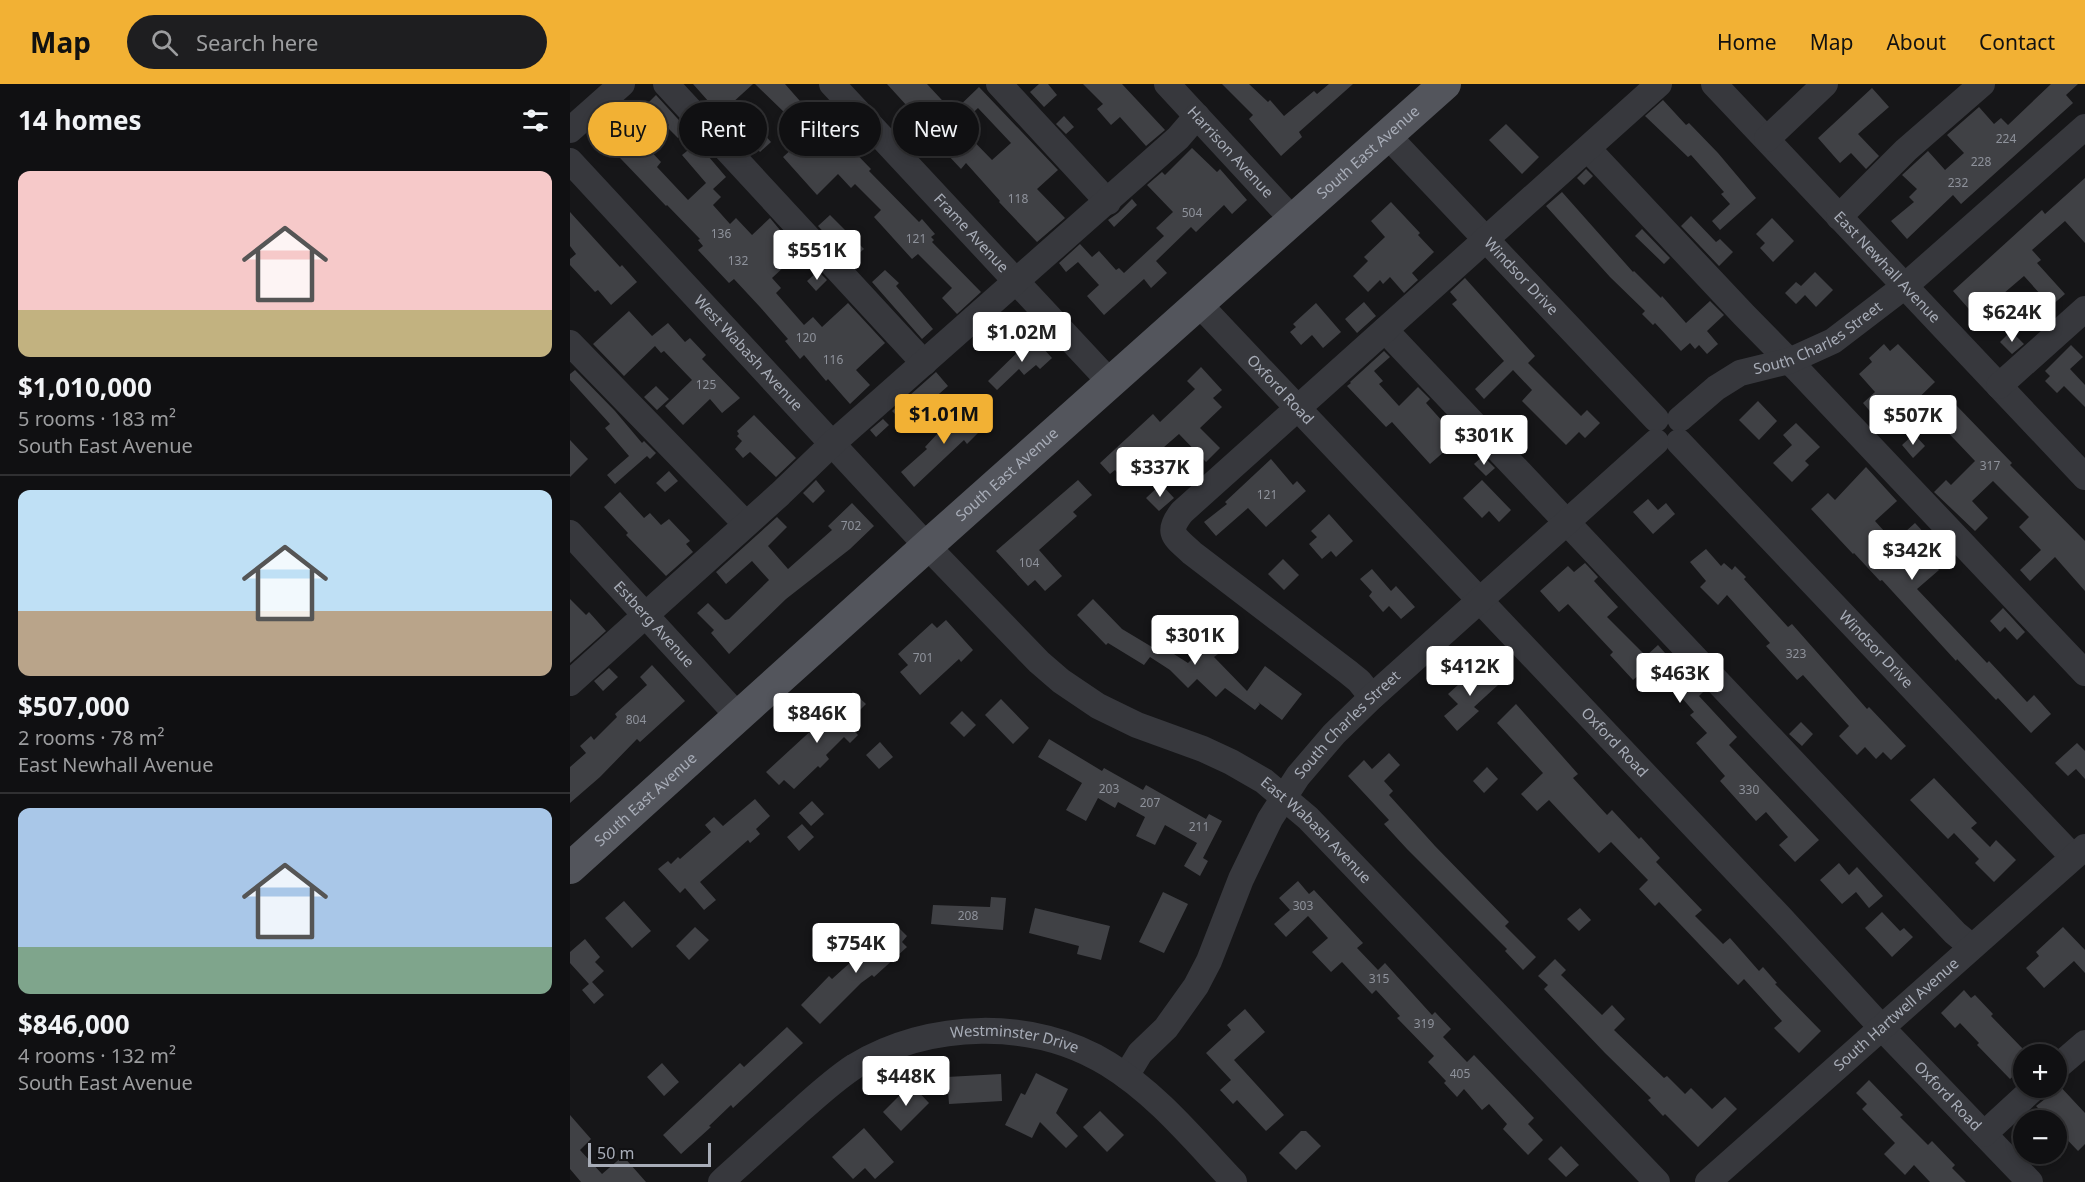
<!DOCTYPE html>
<html lang="en">
<head>
<meta charset="utf-8">
<style>
  body { margin:0; font-family:"Noto Sans",sans-serif; background:#1e1e20; color:#f1f3f6; height:100vh; display:flex; flex-direction:column; font-size:22px; white-space:nowrap }
  * { box-sizing:border-box; margin:0 }
  p { font-size:20px; color:#9c9d9f }
  .icon { flex:none; width:33px; height:33px; fill:none; stroke:currentColor; stroke-width:2; stroke-linecap:round; stroke-linejoin:round }
  .map { position:relative; flex:1; overflow:hidden }
  .details { display:flex; flex-direction:column; background:#101012; width:570px }
  .details>* { flex:none }
  .banner { position:absolute; left:18px; top:18px; width:570px; height:54px; display:flex; gap:12px }
  .controls { position:absolute; left:1443px; top:960px; display:grid; gap:12px }
  .controls a { display:grid; place-items:center; width:54px; height:54px; border-radius:50%; background:#101012; box-shadow:0 3px 9px #0003,0 0 0 2px #303032; font-size:30px }
  .scale { position:absolute; left:18px; bottom:15px; width:123px; box-sizing:border-box; padding-left:6px; border:3px solid #a8adb8; border-top:0; font-size:16px; line-height:21px; white-space:nowrap; color:#a8adb8; -webkit-text-stroke:4px #111113; paint-order:stroke }
  .price { position:absolute; translate:-50% -51px; padding:0 14px; border-radius:6px; background:#fff; color:#222; font-size:20px; line-height:39px; filter:drop-shadow(0 2px 3px #0008) }
  .price::after { content:''; position:absolute; left:50%; top:36px; width:18px; height:14px; margin-left:-9px; background:inherit; clip-path:polygon(0 0,100% 0,50% 100%) }
  .price.current { background:#f2b134; color:#111 }
  ul { padding:0; list-style:none }
  li { display:grid; align-content:center; gap:12px; height:318px; padding:0 18px }
  li+li { border-top:2px solid #303032 }
  li span { display:grid; place-items:center; height:186px; border-radius:12px; color:#555 }
  li>.icon { margin-inline-start:auto }
  span .icon { width:108px; height:108px; fill:#fffc; stroke-width:1 }
  li b { font-size:26px }
  h2 { display:flex; justify-content:space-between; align-items:center; height:72px; padding:0 18px; font-size:26px }
  .chip { padding:0 21px; border-radius:27px; background:#101012; box-shadow:0 3px 9px #0003,0 0 0 2px #303032; font-size:21px; line-height:54px }
  .chip.current { background:#f2b134; color:#111 }
  header { display:flex; align-items:center; gap:36px; box-sizing:border-box; height:84px; padding:0 30px; background:#f2b134; color:#111 }
  header strong { font-size:28px }
  nav { display:flex; gap:33px; margin-inline-start:auto; font-size:21px }
  .search { width:420px; height:54px; background:#1e1e20; display:flex; align-items:center; gap:15px; box-sizing:border-box; padding:0 21px; border-radius:33px; color:#9c9d9f; font-size:22px }
  main { display:flex; flex:1; min-height:0 }
  .map>svg:first-child { display:block }
</style>
</head>
<body>
<header>
<strong>Map</strong>
<div class="search"><svg class="icon" aria-label="search" viewBox="0 0 24 24"><circle cx="10" cy="10" r="6"/><path d="M15 15l6 6"/></svg>Search here</div>
<nav><a>Home</a><a>Map</a><a>About</a><a>Contact</a></nav>
</header>
<main>
<section class="details">
<h2>14 homes<svg class="icon" aria-label="filters" viewBox="0 0 24 24"><path d="M4 7h16M4 17h16"/><circle cx="9" cy="7" r="2"/><circle cx="15" cy="17" r="2"/></svg></h2>
<ul>
<li><span style="background:linear-gradient(#f6c9c9 75%,#c2b280 0)"><svg class="icon" aria-label="home" viewBox="0 0 24 24"><path d="M3 11l9-7 9 7M6 9v11h12V9"/></svg></span><div><b>$1,010,000</b><p>5 rooms · 183 m²</p><p>South East Avenue</p></div></li>
<li><span style="background:linear-gradient(#bfe0f5 65%,#b9a48a 0)"><svg class="icon" aria-label="home" viewBox="0 0 24 24"><path d="M3 11l9-7 9 7M6 9v11h12V9"/></svg></span><div><b>$507,000</b><p>2 rooms · 78 m²</p><p>East Newhall Avenue</p></div></li>
<li><span style="background:linear-gradient(#a9c7e8 75%,#7fa58c 0)"><svg class="icon" aria-label="home" viewBox="0 0 24 24"><path d="M3 11l9-7 9 7M6 9v11h12V9"/></svg></span><div><b>$846,000</b><p>4 rooms · 132 m²</p><p>South East Avenue</p></div></li>
</ul>
</section>
<div class="map">
<svg width="1515" height="1098" viewBox="0 0 1515 1098">
  <rect width="100%" height="100%" fill="#161618"/>
  <!-- building -->
  <path fill="#404145" fill-rule="evenodd" d="M123,0H183L161,20L183,44L171,54Z
    M185,0H215L259,50L262,47L270,53L301,85L299,87L349,138L352,135L365,150L361,153L364,156L362,158L411,208L387,230L372,214L382,204L348,170L342,175L304,133L311,126L285,100L281,104L268,90L247,111L213,73L233,55L212,32L215,29Z
    M317,0H357L383,28L409,3L488,86L467,105L495,134L467,158L429,118L430,117L396,79L391,85L377,70L379,68ZM408,24L441,59L422,76L389,42Z
    M469,0H478L487,11L474,23L460,8Z
    M513,0H552L595,46L576,62L550,33L541,41L527,25L533,20Z
    M652,0H679L698,18L700,16L714,32L744,7L747,10L759,0H783L729,48L732,53L711,72L679,35L683,31Z
    M1481,0H1508L1496,11L1503,19L1391,120L1383,111L1337,155L1321,137L1344,118L1339,113L1347,105L1332,91L1358,67L1375,86L1394,69L1377,51L1409,23L1424,40L1431,34L1438,41Z
    M1302,4L1319,23L1288,50L1309,72L1296,85L1281,69L1270,79L1248,54Z
    M86,11L117,45L108,54L97,43L99,41L78,19Z
    M1093,16L1116,41L1119,39L1148,69L1186,114L1150,146L1142,137L1160,120L1151,110L1154,108L1121,71L1118,73L1075,32Z
    M494,32L504,43L496,50L486,40Z
    M45,38L71,65L75,61L91,78L87,83L118,116L136,99L112,71L127,59L156,93L143,105L151,113L143,121L160,140L166,134L182,151L200,134L229,169L202,194L211,204L206,209L234,241L243,233L252,243L278,219L315,259L286,286L300,301L280,320L258,295L256,297L234,271L230,275L215,257L218,255L190,223L164,195L159,199L128,166L133,162L128,156L130,155L97,121L96,122L30,53Z
    M936,40L969,73L952,90L919,56Z
    M192,48L201,58L190,68L181,58Z
    M622,64L647,88L650,85L677,116L662,130L654,121L626,148L621,143L586,177L597,189L581,204L574,195L534,231L517,212L529,201L508,178L496,188L489,179L510,160L522,173L529,167L546,186L549,184L554,189L594,152L586,144L603,128L577,101L592,88L595,91Z
    M1016,85L1023,92L1014,101L1007,94Z
    M1515,94V159L1495,137L1462,166L1471,176L1467,179L1495,210L1481,222L1454,192L1406,233L1383,207L1472,126L1475,130Z
    M992,108L1063,188L1064,187L1091,214L1092,212L1116,239L1140,217L1154,231L1137,247L1148,260L1137,270L1129,261L1125,265L1120,259L1111,267L1085,239L1083,241L1072,230L1075,227L1040,193L976,122Z
    M562,115L567,121L544,143L538,136L548,129Z
    M821,118L850,149L848,151L864,168L842,189L848,196L834,209L820,193L813,200L810,196L798,208L783,192L798,177L794,173L815,153L801,137Z
    M0,128L50,183L52,181L67,198L41,221L28,206L25,208L0,181V175L6,170L0,162Z
    M260,131L294,165L280,177L248,142Z
    M1121,132L1146,158L1150,155L1163,168L1149,182L1111,142Z
    M1202,134L1224,157L1203,178L1190,164L1195,159L1186,150Z
    M1072,145L1100,174L1094,180L1065,152Z
    M315,186L329,199L326,202L363,245L352,255L302,198Z
    M248,187L257,196L246,207L237,197Z
    M1245,188L1263,206L1246,223L1235,211L1226,220L1215,209L1226,198L1231,202Z
    M895,194L965,272L958,279L1011,332L1017,326L1030,339L1015,354L1009,348L996,361L952,317L962,306L943,286L914,315L905,305L934,277L882,220L887,216L880,208Z
    M794,218L806,232L787,249L775,235Z
    M746,219L771,248L753,264L742,251L731,261L720,248L726,243L723,240Z
    M59,227L82,252L98,239L115,258L120,254L136,271L132,275L170,314L152,329L140,315L113,341L95,322L122,296L94,267L91,269L85,262L54,292L23,260Z
    M1441,247L1454,260L1442,270L1430,258Z
    M463,253L482,274L470,285L466,281L454,291L449,285L427,306L418,297Z
    M1314,260L1320,267L1328,260L1365,298L1334,328L1323,316L1304,332L1293,319L1305,308L1289,290L1302,278L1299,274Z
    M1501,261L1513,273L1500,285L1515,301V323L1494,302L1487,309L1475,297L1480,292L1475,287Z
    M814,267L820,273L804,287L813,297L809,300L829,322L848,303L860,315L856,319L883,349L871,360L876,366L860,380L822,338L816,343L777,302L781,299L780,298Z
    M631,283L652,306L643,314L652,323L630,344L650,364L636,378L609,350L555,397L545,386L540,390L530,379L583,330L590,338L625,305L617,297Z
    M5,286L45,327L72,359L74,357L86,369L80,375L77,372L45,400L37,391L59,372L35,344L40,340L0,296V290Z
    M366,288L378,302L335,340L322,327Z
    M86,302L99,315L87,326L74,313Z
    M1188,317L1207,337L1189,356L1169,336Z
    M1385,320L1442,379L1440,381L1515,457V507L1485,473L1460,497L1450,486L1471,466L1449,443L1459,433L1423,397L1402,417L1418,434L1405,447L1364,408L1376,396L1381,401L1405,377L1367,337Z
    M394,321L415,342L397,360L394,356L344,403L331,388L357,365L355,363Z
    M184,331L226,374L206,393L180,368L173,374L165,365L172,357L167,352L169,350L167,347Z
    M313,335L319,341L306,353L300,346Z
    M1226,339L1250,363L1235,377L1239,381L1222,398L1203,379L1222,361L1213,351Z
    M1344,350L1355,362L1343,374L1332,361Z
    M0,356L18,375L0,393Z
    M913,372L925,384L916,392L904,380Z
    M701,375L723,401L727,397L736,407L696,443L678,424L646,452L634,438L657,420L655,418Z
    M1296,383L1327,417L1305,437L1324,458L1345,439L1358,453L1348,462L1369,486L1347,505L1417,579L1419,577L1457,618L1464,611L1481,630L1461,649L1428,614L1426,616L1387,575L1386,577L1312,496L1310,497L1284,469L1283,470L1241,425L1258,409L1265,416Z
    M99,387L108,397L95,408L86,399Z
    M246,396L255,407L243,419L233,409Z
    M508,396L522,411L503,428L507,432L469,466L492,492L475,507L465,496L458,502L426,467Z
    M912,396L941,426L929,438L919,427L912,434L893,414Z
    M591,400L604,414L589,427L576,414Z
    M50,408L74,434L80,429L91,441L99,435L120,457L116,460L123,468L96,492L56,451L58,449L34,423Z
    M1078,415L1088,426L1096,419L1105,430L1083,450L1063,428Z
    M282,419L304,442L280,465L216,515L159,570L141,549L144,546L127,529L138,519L155,536L159,535L199,496L182,477L156,500L146,488L207,433L217,443L198,462L218,485L262,446L258,442Z
    M759,430L783,457L766,473L761,467L752,475L739,460L747,453L741,447Z
    M1136,465L1151,482L1154,479L1162,486L1165,482L1176,493L1174,495L1218,543L1222,540L1297,625L1299,623L1336,662L1321,676L1313,668L1306,675L1295,663L1287,671L1269,652L1279,642L1233,591L1227,596L1196,562L1200,559L1157,511L1148,521L1130,503L1136,497L1120,478Z
    M713,475L729,491L714,506L698,490Z
    M1015,479L1028,493L1024,497L1048,523L1037,533L1076,572L1088,561L1116,593L1120,590L1135,606L1129,612L1167,653L1159,661L1249,756L1225,778L1209,761L1218,753L1196,728L1186,737L1150,697L1155,692L1126,659L1137,649L1120,631L1124,628L1089,587L1087,589L1080,581L1063,596L1040,571L1043,568L998,520L989,528L970,507L998,482L1004,488Z
    M802,485L821,507L826,502L845,523L831,535L819,522L813,528L799,512L802,508L790,495Z
    M0,515L16,531L19,528L36,547L0,579Z
    M523,515L552,545L582,563L585,558L618,579L637,560L648,570L644,573L677,607L695,582L732,610L712,636L688,618L690,620L685,626L655,604L646,613L627,595L618,604L600,586L580,573L574,581L538,559L536,561L507,531Z
    M1433,524L1455,548L1447,556L1435,543L1430,548L1420,537Z
    M376,536L403,566L391,578L389,575L350,611L330,588L338,581L328,570L362,539L367,544Z
    M82,581L115,617L70,658L67,655L30,693L0,719V683L16,669L10,662L21,652L24,656L47,633L45,630L77,601L70,593Z
    M910,581L928,601L904,623L909,627L887,647L874,632L888,620L878,610Z
    M39,584L48,593L33,607L24,597Z
    M283,608L296,620L277,639L288,651L280,659L274,653L256,671L259,675L250,684L248,682L224,705L214,696L209,701L196,688Z
    M431,615L459,644L443,660L415,631Z
    M946,620L1008,690L1003,694L1037,731L1042,726L1069,755L1071,753L1090,774L1086,778L1132,826L1125,832L1153,860L1160,854L1189,887L1193,883L1207,899L1205,900L1251,947L1229,969L1204,944L1212,937L1174,895L1168,901L1089,818L1085,822L1069,805L1078,796L1041,758L1029,769L979,716L967,727L951,710L973,689L927,639Z
    M392,627L406,641L394,653L380,639Z
    M1231,638L1243,650L1232,662L1219,650Z
    M479,655L532,687L534,684L573,706L576,701L636,735L639,730L652,737L633,774L638,777L630,792L614,782L627,759L595,741L585,761L566,752L575,733L548,718L545,724L528,714L516,737L496,726L512,699L468,673Z
    M310,658L323,673L309,685L296,671Z
    M1507,659L1515,667V695L1506,685L1498,692L1485,679Z
    M819,669L830,681L814,697L823,707L819,711L865,762L939,838L935,842L966,873L953,886L935,867L937,865L837,765L814,740L819,736L778,692L794,676L802,685Z
    M917,683L928,695L914,709L903,697Z
    M1364,694L1407,739L1401,744L1420,763L1426,756L1446,776L1424,798L1405,779L1409,775L1384,749L1378,755L1340,716Z
    M185,715L200,732L186,745L190,750L180,759L178,756L130,798L146,816L134,826L115,804L110,809L88,785L98,777L101,780L108,773L110,775L141,748L135,741L144,733L153,742Z
    M242,717L254,730L241,742L229,729Z
    M232,740L244,753L229,767L217,753Z
    M1269,779L1279,791L1287,783L1313,812L1299,824L1286,808L1272,820L1250,796Z
    M728,797L739,810L744,806L793,859L787,864L808,886L815,879L862,931L865,928L881,945L873,953L897,978L904,971L964,1034L958,1040L973,1056L958,1071L933,1045L937,1040L919,1020L912,1026L894,1005L887,1013L874,999L876,997L858,978L864,972L827,934L830,932L806,906L802,910L772,878L761,888L742,868L758,854L738,832L716,853L704,840L720,826L709,814Z
    M593,808L618,820L594,869L569,858Z
    M421,813L436,814L433,846L361,840L363,821L420,823Z
    M54,817L81,847L62,864L35,834Z
    M465,824L540,842L531,876L507,870L509,862L459,849Z
    M1010,824L1021,836L1009,847L997,835Z
    M1312,828L1330,847L1334,844L1343,853L1322,873L1295,844Z
    M324,839L337,852L332,858L337,863L304,893L302,891L291,899L250,940L231,921L259,892L262,895Z
    M125,843L139,856L119,876L106,862Z
    M1493,843L1515,866V889L1504,877L1474,904L1456,884L1469,872L1466,868Z
    M15,855L30,873L25,878L34,887L22,898L34,911L24,920L12,906L19,900L0,879V868Z
    M985,875L996,886L991,891L1032,931L1042,921L1055,935L1044,946L1094,994L1097,992L1115,1010L1121,1004L1142,1025L1155,1013L1167,1025L1128,1063L1095,1030L1093,1032L1078,1016L1081,1014L1035,969L974,905L978,901L968,892Z
    M1394,906L1401,914L1405,911L1423,930L1421,932L1454,966V982L1440,995L1407,961L1409,959L1390,939L1385,944L1371,929Z
    M675,925L695,948L664,976L714,1031L696,1047L667,1016L663,1020L650,1006L661,996L636,969L661,946L657,941Z
    M217,943L233,959L163,1024L161,1021L139,1042L141,1043L111,1070L93,1051L170,979L174,983Z
    M92,979L109,998L94,1012L77,993Z
    M466,989L498,1005L486,1029L508,1052L496,1064L470,1038L462,1054L435,1041L451,1009L455,1011Z
    M431,990L432,1017L379,1020L377,993Z
    M1299,996L1333,1031L1330,1033L1358,1061L1362,1057L1385,1081L1382,1084L1396,1098H1360L1344,1081L1335,1091L1314,1070L1325,1059L1292,1025L1297,1020L1286,1009Z
    M1487,999L1515,1029V1060L1508,1067L1486,1044V1036H1480L1466,1022L1475,1015L1478,1007L1482,1004H1486Z
    M341,1000L359,1019L331,1047L313,1028Z
    M530,1027L554,1051L537,1068L513,1043Z
    M0,1031L21,1055L10,1066L32,1090L53,1072L76,1098H11L0,1085Z
    M294,1044L324,1078L305,1095L295,1084L283,1095L262,1073Z
    M731,1047H736L751,1062L726,1086L709,1069Z
    M991,1062L1009,1081L996,1093L978,1075Z"/>
  <g fill="none" stroke-linecap="round" stroke-linejoin="round">
    <!-- minor -->
    <g stroke="#37383d" stroke-width="26">
      <path d="M96,0L354,279"/>
      <path id="s1" d="M262,0L540,298"/>
      <path d="M429,0L538,118"/>
      <path id="s2" d="M597,0L723,136"/>
      <path id="s3" d="M1144,0L1515,393"/>
      <path d="M0,46L52,0"/>
      <path id="s4" d="M817,51L1086,335"/>
      <path d="M1197,55L1255,0"/>
      <path d="M1018,65L1174,231L1228,286L1515,589"/>
      <path id="s5" d="M0,77L357,462L469,578L491,597L528,622L567,641L633,665L661,678L694,697L738,734L1087,1098"/>
      <path d="M1269,133L1336,66L1412,0"/>
      <path id="s6" d="M629,220L1209,832L1312,944L1460,1098"/>
      <path d="M815,246L1385,849L1402,863"/>
      <path d="M0,259L176,440"/>
      <path d="M1429,302L1515,225"/>
      <path id="s7" d="M1110,335L1146,304L1170,289L1219,277L1263,257L1335,202L1515,43"/>
      <path id="s8" d="M1109,358L1503,773"/>
      <path id="s9" d="M0,449L169,633"/>
      <path d="M0,599L210,410L263,359L608,54L627,32"/>
      <path d="M802,613L789,597L778,588L622,469C605,453 595,449 612,428L1089,0"/>
      <path d="M1486,984L1515,959"/>
      <path id="s10" d="M556,992L570,969L596,944L626,902L639,877L671,795L700,735L728,692L764,650L802,613L1086,358"/>
      <path d="M1414,1050L1464,1004"/>
      <path id="s11" d="M151,1098C174,1077 198,1055 222,1034C242,1016 262,997 285,982C359,937 464,934 538,980C587,1010 624,1056 664,1098"/>
      <path id="s12" d="M1138,1098L1515,763"/>
    </g>
    <!-- major -->
    <path stroke="#53555c" stroke-width="32" id="s13" d="M0,784L357,462L875,0"/>
  </g>
  <g text-anchor="middle" stroke-width="5" stroke-linejoin="round" paint-order="stroke">
    <!-- number labels -->
    <g font-size="12" fill="#8e929b">
      <text x="1436" y="59">224</text>
      <text x="1411" y="82">228</text>
      <text x="1388" y="103">232</text>
      <text x="448" y="119">118</text>
      <text x="622" y="133">504</text>
      <text x="151" y="154">136</text>
      <text x="346" y="159">121</text>
      <text x="168" y="181">132</text>
      <text x="236" y="258">120</text>
      <text x="263" y="280">116</text>
      <text x="136" y="305">125</text>
      <text x="1420" y="386">317</text>
      <text x="697" y="415">121</text>
      <text x="281" y="446">702</text>
      <text x="459" y="483">104</text>
      <text x="1226" y="574">323</text>
      <text x="353" y="578">701</text>
      <text x="66" y="640">804</text>
      <text x="539" y="709">203</text>
      <text x="1179" y="710">330</text>
      <text x="580" y="723">207</text>
      <text x="629" y="747">211</text>
      <text x="733" y="826">303</text>
      <text x="398" y="836">208</text>
      <text x="809" y="899">315</text>
      <text x="854" y="944">319</text>
      <text x="890" y="994">405</text>
    </g>
    <!-- street labels -->
    <g font-size="15" fill="#a8adb8" stroke="#111113">
      <text dy="5" stroke="none"><textPath href="#s13" startOffset="1072">South East Avenue</textPath></text>
      <text dy="5" stroke="none"><textPath href="#s2" startOffset="93">Harrison Avenue</textPath></text>
      <text dy="5" stroke="none"><textPath href="#s1" startOffset="204">Frame Avenue</textPath></text>
      <text dy="5" stroke="none"><textPath href="#s3" startOffset="252">East Newhall Avenue</textPath></text>
      <text dy="5" stroke="none"><textPath href="#s4" startOffset="195">Windsor Drive</textPath></text>
      <text dy="5" stroke="none"><textPath href="#s7" startOffset="162">South Charles Street</textPath></text>
      <text dy="5" stroke="none"><textPath href="#s5" startOffset="262">West Wabash Avenue</textPath></text>
      <text dy="5" stroke="none"><textPath href="#s6" startOffset="118">Oxford Road</textPath></text>
      <text dy="5" stroke="none"><textPath href="#s13" startOffset="588">South East Avenue</textPath></text>
      <text dy="5" stroke="none"><textPath href="#s9" startOffset="124">Estberg Avenue</textPath></text>
      <text dy="5" stroke="none"><textPath href="#s8" startOffset="286">Windsor Drive</textPath></text>
      <text dy="5" stroke="none"><textPath href="#s10" startOffset="420">South Charles Street</textPath></text>
      <text dy="5" stroke="none"><textPath href="#s6" startOffset="604">Oxford Road</textPath></text>
      <text dy="5" stroke="none"><textPath href="#s13" startOffset="102">South East Avenue</textPath></text>
      <text dy="5" stroke="none"><textPath href="#s5" startOffset="1014">East Wabash Avenue</textPath></text>
      <text dy="5" stroke="none"><textPath href="#s12" startOffset="252">South Hartwell Avenue</textPath></text>
      <text dy="5" stroke="none"><textPath href="#s11" startOffset="344">Westminster Drive</textPath></text>
      <text dy="5" stroke="none"><textPath href="#s6" startOffset="1090">Oxford Road</textPath></text>
    </g>
  </g>
</svg>
<div class="controls">
<a>+</a>
<a>−</a>
</div>
<div class="scale">50 m</div>
<b class="price" style="left:247px;top:197px">$551K</b>
<b class="price" style="left:1442px;top:259px">$624K</b>
<b class="price" style="left:452px;top:279px">$1.02M</b>
<b class="price current" style="left:374px;top:361px">$1.01M</b>
<b class="price" style="left:1343px;top:362px">$507K</b>
<b class="price" style="left:914px;top:382px">$301K</b>
<b class="price" style="left:590px;top:414px">$337K</b>
<b class="price" style="left:1342px;top:497px">$342K</b>
<b class="price" style="left:625px;top:582px">$301K</b>
<b class="price" style="left:900px;top:613px">$412K</b>
<b class="price" style="left:1110px;top:620px">$463K</b>
<b class="price" style="left:247px;top:660px">$846K</b>
<b class="price" style="left:286px;top:890px">$754K</b>
<b class="price" style="left:336px;top:1023px">$448K</b>
<div class="banner">
<a class="chip current">Buy</a>
<a class="chip">Rent</a>
<a class="chip">Filters</a>
<a class="chip">New</a>
</div>
</div>
</main>
</body>
</html>
